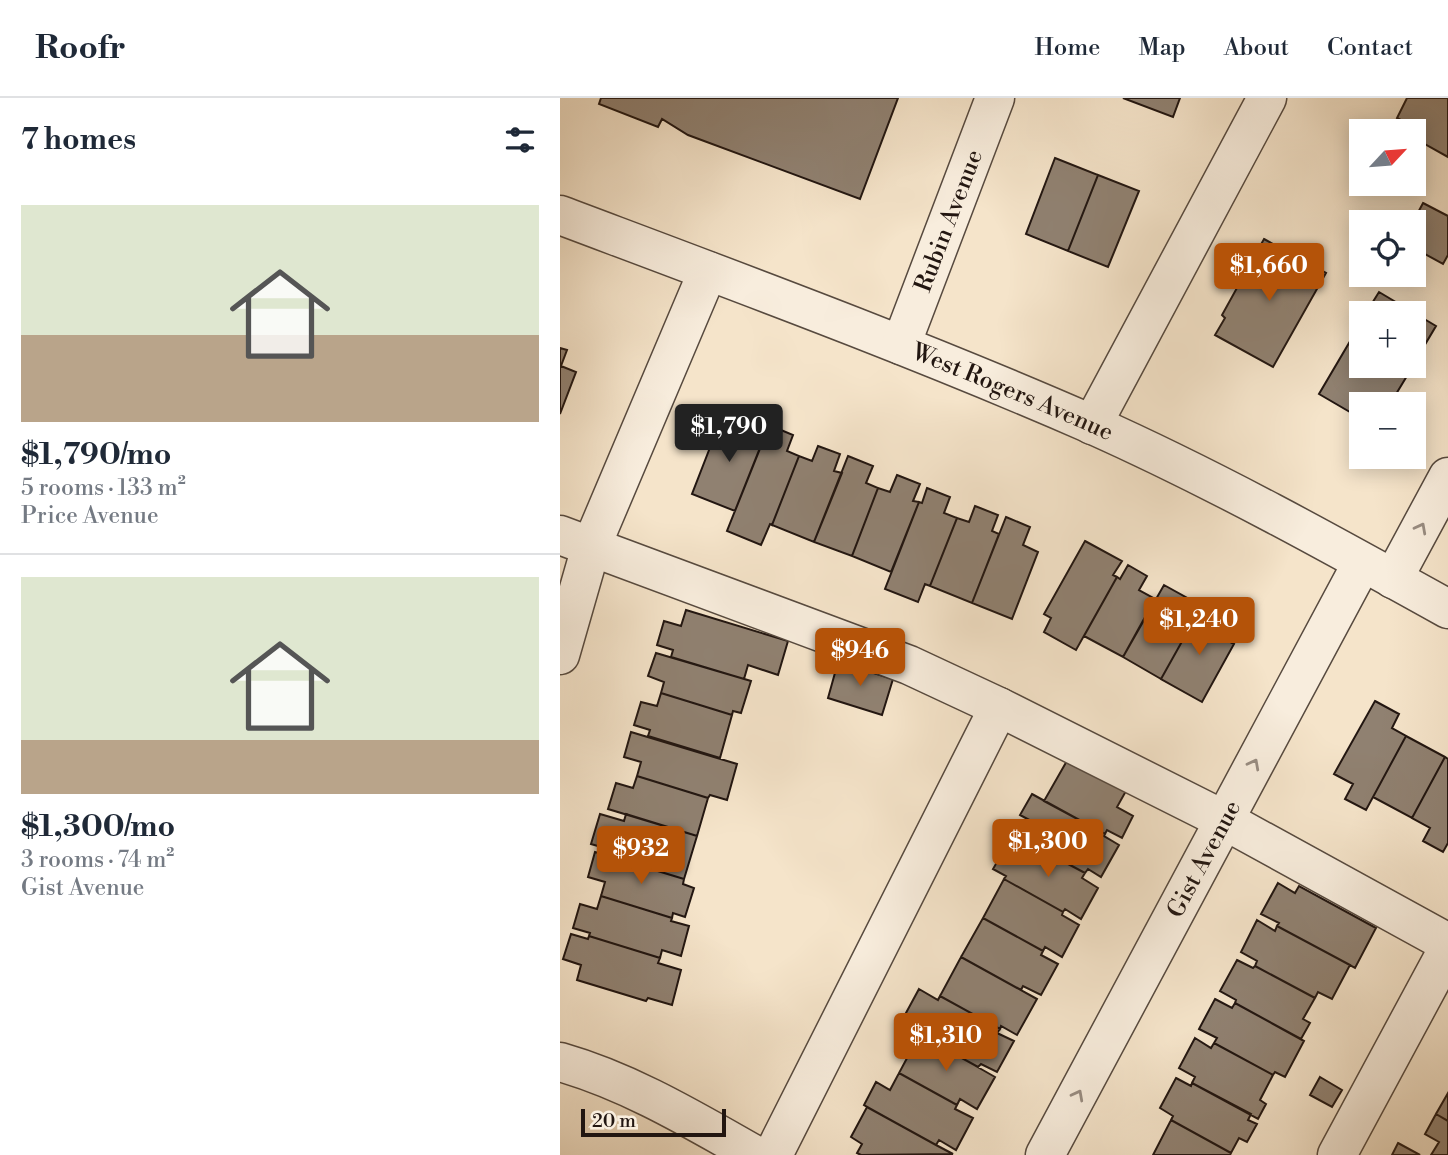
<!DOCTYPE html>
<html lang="en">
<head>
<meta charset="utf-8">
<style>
  body { margin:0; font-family:"Libre Bodoni",serif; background:#f2f2f3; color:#1f2937; height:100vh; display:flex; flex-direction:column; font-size:26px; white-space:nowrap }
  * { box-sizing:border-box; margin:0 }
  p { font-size:23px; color:#747a83 }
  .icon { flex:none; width:38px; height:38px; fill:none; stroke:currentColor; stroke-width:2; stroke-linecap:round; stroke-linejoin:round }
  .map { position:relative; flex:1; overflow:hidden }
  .drawer { display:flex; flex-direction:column; background:#fff; width:560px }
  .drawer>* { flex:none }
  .needle { width:46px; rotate:64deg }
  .controls { position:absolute; left:789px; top:21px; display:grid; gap:14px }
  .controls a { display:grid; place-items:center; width:77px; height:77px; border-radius:0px; background:#fff; box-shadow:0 4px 18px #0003; font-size:35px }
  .scale { position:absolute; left:21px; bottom:18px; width:145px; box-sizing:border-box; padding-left:7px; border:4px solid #221611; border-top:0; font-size:19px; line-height:24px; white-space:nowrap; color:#221611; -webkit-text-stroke:5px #f8eddd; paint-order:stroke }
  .price { position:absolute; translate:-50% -60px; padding:0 16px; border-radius:7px; background:#b45309; color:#fff; font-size:23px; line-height:46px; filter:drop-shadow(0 2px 4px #0008) }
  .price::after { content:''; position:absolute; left:50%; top:42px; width:21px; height:16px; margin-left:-10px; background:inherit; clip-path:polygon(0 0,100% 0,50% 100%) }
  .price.selected { background:#222; color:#fff }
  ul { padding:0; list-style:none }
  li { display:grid; align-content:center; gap:14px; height:371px; padding:0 21px }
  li+li { border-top:2px solid #e0e1e3 }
  li span { display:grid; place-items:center; height:217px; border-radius:0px; color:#555 }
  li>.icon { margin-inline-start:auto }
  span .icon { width:126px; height:126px; fill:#fffc; stroke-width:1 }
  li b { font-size:30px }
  h2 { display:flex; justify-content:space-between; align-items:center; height:84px; padding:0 21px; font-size:30px }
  header { display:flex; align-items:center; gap:42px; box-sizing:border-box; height:98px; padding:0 35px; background:#fff; border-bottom:2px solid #e0e1e3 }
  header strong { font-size:33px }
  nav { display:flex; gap:38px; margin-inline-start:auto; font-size:24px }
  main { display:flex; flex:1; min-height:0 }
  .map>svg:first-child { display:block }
</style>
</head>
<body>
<header>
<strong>Roofr</strong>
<nav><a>Home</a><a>Map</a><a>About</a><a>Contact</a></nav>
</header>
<main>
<section class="drawer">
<h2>7 homes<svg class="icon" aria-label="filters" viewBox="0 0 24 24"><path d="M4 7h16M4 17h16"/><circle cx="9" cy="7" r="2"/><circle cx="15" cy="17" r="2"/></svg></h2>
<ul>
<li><span style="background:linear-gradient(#dfe7d0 60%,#b9a48a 0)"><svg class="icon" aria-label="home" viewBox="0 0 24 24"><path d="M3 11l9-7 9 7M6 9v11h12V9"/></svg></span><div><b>$1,790/mo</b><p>5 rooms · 133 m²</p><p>Price Avenue</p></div></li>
<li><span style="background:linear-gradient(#dfe7d0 75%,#b9a48a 0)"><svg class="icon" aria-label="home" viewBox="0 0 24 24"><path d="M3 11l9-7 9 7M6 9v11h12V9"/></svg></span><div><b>$1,300/mo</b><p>3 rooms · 74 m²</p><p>Gist Avenue</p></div></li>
</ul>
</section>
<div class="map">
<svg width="888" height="1057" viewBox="0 0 888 1057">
  <rect width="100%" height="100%" fill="#f5e4ca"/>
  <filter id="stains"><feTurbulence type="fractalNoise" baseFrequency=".00286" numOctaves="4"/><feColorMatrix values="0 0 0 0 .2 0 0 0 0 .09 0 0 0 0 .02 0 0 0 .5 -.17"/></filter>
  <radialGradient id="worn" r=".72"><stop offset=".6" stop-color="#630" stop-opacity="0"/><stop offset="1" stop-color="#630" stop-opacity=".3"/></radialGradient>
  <!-- building -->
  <path fill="#908171" stroke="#221611" stroke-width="2" d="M41,0H338L300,101L128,37L102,21L98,29L39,6Z
    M563,0H620L613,19Z
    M847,0H888V59L854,40V34L856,30L837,20Z
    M495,60L538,77L508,153L466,136Z
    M538,77L579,93L548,169L508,153Z
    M863,105L888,118V157L883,166L854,150V124H853Z
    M704,141L766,175L713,269L655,237L665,220L662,217Z
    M819,194L876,228L854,265V215H806Z
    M802,223V268H853L830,306H802V321L759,296Z
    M0,250L7,252L1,268L16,274L0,316Z
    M179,317L202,326L196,341L203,343L175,413L132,396L158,329L172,335Z
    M209,327L233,337L227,353L239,358L212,427L210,426L201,447L167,433Z
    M258,348L280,356L274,373L282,375L254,444L212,427L239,358L252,363Z
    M288,358L313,368L306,385L318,390L292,458L254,444Z
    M337,377L360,386L353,403L359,404L331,474L292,458L318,390L330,394Z
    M367,390L390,399L384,415L397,420L370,488L365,486L358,504L325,491L359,404L362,405Z
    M415,408L438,417L432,433L439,436L412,505L370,488L397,420L409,424Z
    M446,419L470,429L463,447L478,454L452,521L412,505Z
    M525,443L562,463L553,477L557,479L516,552L484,534L491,520L484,516Z
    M568,467L587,478L579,492L595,501L563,559L524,538L557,479L560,481Z
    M604,487L638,506L630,520L634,522L601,581L563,559Z
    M645,510L665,521L657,537L674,546L642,604L601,581L634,522L637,524Z
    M126,512L228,543L218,577L188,567L184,581L111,559L113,552L97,547L104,523L121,528Z
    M96,555L191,583L181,615L173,613L172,617L101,595L104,584L88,578Z
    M278,564L333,581L322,617L268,600Z
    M101,595L172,617L160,660L88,638L90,632L74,627L81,604L97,608Z
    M815,603L839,616L832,630L846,638L806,712L785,701L793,686L774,676Z
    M71,634L177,666L167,702L150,697L148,700L77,678L81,664L64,659Z
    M846,638L885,659L852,720L813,699Z
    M885,659L888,661V745L883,754L863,743L870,730L852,720Z
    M508,661L566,693L557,709L573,718L562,740L547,732L545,736L484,703Z
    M77,678L148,700L137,738L48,711L56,685L73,690Z
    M472,696L545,736L544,738L559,747L541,779L528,771L525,775L465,743L475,725L460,717Z
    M40,716L64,723L66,716L137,738L124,781L52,759L55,753L31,746Z
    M465,743L525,775L522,780L538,790L521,821L505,811L503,814L444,781L446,778L433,771L444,752L456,759Z
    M35,754L124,781L123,786L134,790L125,819L113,815L112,820L41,798L45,784L28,779Z
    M444,781L503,814L502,817L519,827L502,859L485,849L483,853L423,820Z
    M718,785L735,795L739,788L816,830L795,870L717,828L719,825L701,816Z
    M41,798L112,820L111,823L129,828L121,858L102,852L100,860L29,838L30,835L13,830L20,806L37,811Z
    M423,820L483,853L481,857L498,866L481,897L463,888L461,892L401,859Z
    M697,822L715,833L717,828L790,867L772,901L758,894L755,900L695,868L697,863L681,854Z
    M11,836L28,841L29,838L100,860L98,865L121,872L112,907L88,900L86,903L17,882L21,867L3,861Z
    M401,859L477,901L457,937L441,928L440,931L380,898Z
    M677,862L693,870L695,868L755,900L743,921L750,925L741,941L675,905L676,902L660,893Z
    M359,891L378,902L380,898L440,931L437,935L454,943L437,974L421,966L418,969L340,926Z
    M655,901L672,910L675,905L744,943L725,979L715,974L713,977L654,945L657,940L639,931Z
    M360,936L435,979L417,1011L400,1001L397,1007L339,975Z
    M635,940L651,950L654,945L713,977L700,1002L706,1006L698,1021L632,985L635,979L619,970Z
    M339,975L397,1007L395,1011L413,1020L396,1052L379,1042L376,1047L304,1007L316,984L330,992Z
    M760,979L782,992L772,1009L750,997Z
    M616,980L631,988L632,985L691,1016L688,1022L697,1026L687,1044L679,1040L671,1055L611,1022L613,1018L600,1010Z
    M888,995V1023L876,1016Z
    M307,1009L376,1047L393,1056L301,1057L297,1055L302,1046L291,1039Z
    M876,1016L888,1023V1057H871L879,1044L865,1036Z
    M611,1022L671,1055L670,1057H593Z
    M838,1045L860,1057H832Z"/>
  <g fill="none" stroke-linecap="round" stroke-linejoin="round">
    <defs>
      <g id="minor">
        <path id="s1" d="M0,117C178,184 357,250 531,326C654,381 771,446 888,511"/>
        <path id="s2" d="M341,247L435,0"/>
        <path d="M532,327L707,0"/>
        <path d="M0,437L349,567L439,609L664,722L888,845"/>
        <path d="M833,481L888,379"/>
        <path d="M0,557L31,449L148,173"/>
        <path d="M0,964C70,984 133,1022 195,1057"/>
        <path d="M213,1057L439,609"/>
        <path id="s3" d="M485,1057L802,465"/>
        <path d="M777,1057L888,851"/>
      </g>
    </defs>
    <!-- minor casing -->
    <use href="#minor" stroke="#574a3f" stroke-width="41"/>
    <!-- minor -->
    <use href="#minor" stroke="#f8eddd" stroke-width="38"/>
  </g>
  <!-- one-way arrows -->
  <defs><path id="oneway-chevron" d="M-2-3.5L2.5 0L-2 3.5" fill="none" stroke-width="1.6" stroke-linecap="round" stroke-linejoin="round" transform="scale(1.75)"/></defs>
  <g stroke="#988c81">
    <use href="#oneway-chevron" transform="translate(861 430) rotate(-62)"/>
    <use href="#oneway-chevron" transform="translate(694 666) rotate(-62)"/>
    <use href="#oneway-chevron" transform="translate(518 997) rotate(-62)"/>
  </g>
  <g text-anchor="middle" stroke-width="5" stroke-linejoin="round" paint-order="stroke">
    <!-- street labels -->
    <g font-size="24" fill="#221611" stroke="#f8eddd">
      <text dy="8" stroke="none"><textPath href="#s2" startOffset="133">Rubin Avenue</textPath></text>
      <text dy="8" stroke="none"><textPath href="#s1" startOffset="486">West Rogers Avenue</textPath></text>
      <text dy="8" stroke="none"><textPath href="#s3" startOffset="336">Gist Avenue</textPath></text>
    </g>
  </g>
  <rect width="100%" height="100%" filter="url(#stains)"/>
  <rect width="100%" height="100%" fill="url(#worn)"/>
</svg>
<div class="controls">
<a><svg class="needle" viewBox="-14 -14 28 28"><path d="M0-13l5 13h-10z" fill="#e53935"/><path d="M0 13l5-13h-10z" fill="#747a83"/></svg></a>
<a><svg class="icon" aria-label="locate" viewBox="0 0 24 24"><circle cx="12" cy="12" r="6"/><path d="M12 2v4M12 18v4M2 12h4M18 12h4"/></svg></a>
<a>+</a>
<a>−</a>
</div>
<div class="scale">20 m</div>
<b class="price" style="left:709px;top:205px">$1,660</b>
<b class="price selected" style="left:169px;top:366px">$1,790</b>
<b class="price" style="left:639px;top:559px">$1,240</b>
<b class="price" style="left:300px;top:590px">$946</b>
<b class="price" style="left:488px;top:781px">$1,300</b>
<b class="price" style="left:81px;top:788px">$932</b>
<b class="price" style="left:386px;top:975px">$1,310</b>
</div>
</main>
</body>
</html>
